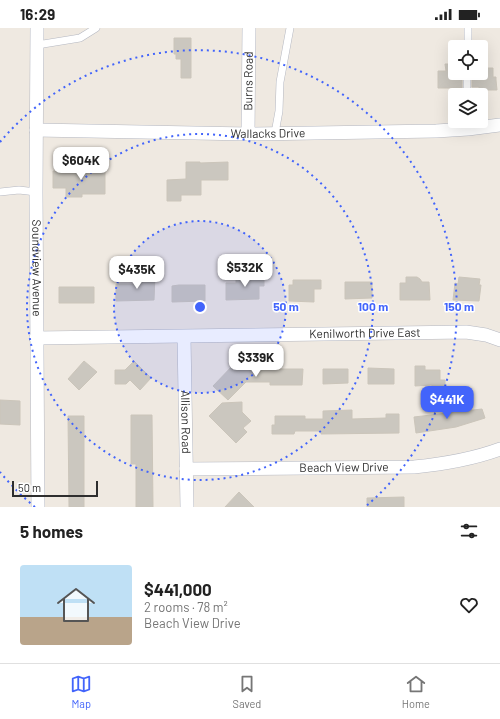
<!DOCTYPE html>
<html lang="en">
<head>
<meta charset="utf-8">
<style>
  body { margin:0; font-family:Barlow,sans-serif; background:#f6f6f6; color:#222; height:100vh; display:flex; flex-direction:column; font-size:15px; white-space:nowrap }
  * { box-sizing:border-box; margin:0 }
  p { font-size:13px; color:#767676 }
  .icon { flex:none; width:22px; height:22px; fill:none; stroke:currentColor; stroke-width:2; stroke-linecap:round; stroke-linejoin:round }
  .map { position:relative; height:479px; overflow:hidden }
  .panel { display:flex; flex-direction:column; background:#fff; flex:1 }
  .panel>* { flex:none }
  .controls { position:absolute; left:448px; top:12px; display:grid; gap:8px }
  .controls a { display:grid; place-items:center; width:40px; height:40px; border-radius:4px; background:#fff; box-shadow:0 4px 16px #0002; font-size:20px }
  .scale { position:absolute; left:12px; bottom:10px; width:86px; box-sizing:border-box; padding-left:4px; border:2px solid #2e2e2e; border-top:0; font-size:11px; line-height:14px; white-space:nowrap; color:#2e2e2e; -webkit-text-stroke:3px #fff; paint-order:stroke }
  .price { position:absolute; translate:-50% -34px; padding:0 9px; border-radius:8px; background:#fff; color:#222; font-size:13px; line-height:26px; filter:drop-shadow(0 1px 2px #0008) }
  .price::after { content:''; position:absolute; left:50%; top:24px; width:12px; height:9px; margin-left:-6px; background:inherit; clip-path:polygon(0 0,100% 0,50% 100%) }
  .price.on { background:#4264fb; color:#fff }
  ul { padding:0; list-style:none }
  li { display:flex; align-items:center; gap:12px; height:100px; padding:0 20px }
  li+li { border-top:1px solid #e0e0e0 }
  li span { display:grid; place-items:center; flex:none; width:112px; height:80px; border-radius:4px; color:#555 }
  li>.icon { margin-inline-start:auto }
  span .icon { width:48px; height:48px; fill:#fffc; stroke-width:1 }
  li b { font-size:17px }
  h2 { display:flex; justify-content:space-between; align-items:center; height:48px; padding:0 20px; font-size:17px }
  .status { display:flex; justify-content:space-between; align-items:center; height:28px; padding:0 20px; background:#fff; direction:ltr }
  .status svg { height:11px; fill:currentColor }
  .tab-bar { display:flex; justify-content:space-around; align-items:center; height:56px; border-top:1px solid #e0e0e0; background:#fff; font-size:11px; color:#767676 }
  .tab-bar a { display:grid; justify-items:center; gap:2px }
  .tab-bar .on { color:#4264fb }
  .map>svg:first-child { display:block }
</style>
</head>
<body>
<div class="status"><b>16:29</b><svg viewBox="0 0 49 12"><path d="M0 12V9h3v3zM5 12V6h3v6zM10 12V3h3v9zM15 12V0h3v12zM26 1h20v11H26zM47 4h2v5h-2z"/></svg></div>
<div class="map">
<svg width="500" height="479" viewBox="0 0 500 479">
  <rect width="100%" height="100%" fill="#efe9e1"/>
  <!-- building -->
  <path fill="#cbc7bf" stroke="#cbc5ba" d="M174,10H191V50H181V31H176V26H174Z
    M445,36H455V45H462V60H438V43H446Z
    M481,40H493V49H496V52L497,62H479V59H472V45H481Z
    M186,134H200V135L228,134V152H201V167H181V173H167V152L186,151Z
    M86,138H96V142H105V166H82V169H66V160H53V143H66V141H86Z
    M139,246H155L154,272L116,273V256H139Z
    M264,247V258H259V271L226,272V255H236V248Z
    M406,249H417L420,251L422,254H429L430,272H400V255H406Z
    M459,249L480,251L479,257H481L479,273L453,272L455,255L458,256Z
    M293,252H321V261H314V274L289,273V257H293Z
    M345,254H372V270L345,271Z
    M179,257H205V273L172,274V258Z
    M59,259H94V275H59Z
    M84,333L97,344L79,362L68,351Z
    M134,333L151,350L140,362L130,352L126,356H115V342H125Z
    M237,333L244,341H303L302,357H270V354H246L228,372L213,358Z
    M415,338H425V342H440V352H445V362H432V357L415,358Z
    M368,340L394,341V356H368Z
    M323,341H348V355L323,356Z
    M0,372L20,373V397L0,396Z
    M242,374V384L251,393L243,400L247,404L236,415L209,388L222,375Z
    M482,381L485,390L456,399L416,405L414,389Z
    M352,382V391L386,390V386H399V405L321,406V403H295L294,406H272V397H275V388H305V391H323V383Z
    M131,387H152L153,479H136V436H131Z
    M68,388H84V479H69Z
    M239,464L254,479H225Z
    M404,469V479H367V470Z"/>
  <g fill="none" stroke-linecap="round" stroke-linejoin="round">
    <defs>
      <path id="lane" d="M37,17L80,10L96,0
        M468,19V0
        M467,67V45
        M275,105L279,83L280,54L290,0
        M0,164L19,162L36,164"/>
      <g id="street">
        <path id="s1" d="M37,0L36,164L38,479"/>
        <path id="s2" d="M36,102L248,106L436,103L468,101L500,97"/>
        <path id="s3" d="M248,106L249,0"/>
        <path id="s4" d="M184,309L187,479"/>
        <path id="s5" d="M36,310L466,304L486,307L500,312"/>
        <path id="s6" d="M186,441L414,439C443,436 473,431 500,421"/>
      </g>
    </defs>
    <!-- lane casing -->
    <use href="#lane" stroke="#b4b7c1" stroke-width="8"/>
    <!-- street casing -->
    <use href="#street" stroke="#b4b7c1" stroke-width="14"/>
    <!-- lane -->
    <use href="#lane" stroke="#fff" stroke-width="7"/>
    <!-- street -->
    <use href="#street" stroke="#fff" stroke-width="13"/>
  </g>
  <!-- distance rings -->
  <circle cx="200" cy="279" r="86" fill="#4264fb" fill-opacity=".12"/>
  <g fill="none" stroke="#4264fb" stroke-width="2" stroke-dasharray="2 4">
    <circle cx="200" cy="279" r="86"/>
    <circle cx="200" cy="279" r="173"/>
    <path d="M35 479A259 259 0 0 1 0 444M0 114A259 259 0 1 1 365 479"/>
  </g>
  <g text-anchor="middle" stroke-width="3" stroke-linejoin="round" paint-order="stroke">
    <!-- street labels -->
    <g font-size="12" fill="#2e2e2e" stroke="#fff">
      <text dy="4" stroke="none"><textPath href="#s3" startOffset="53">Burns Road</textPath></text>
      <text dy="4" stroke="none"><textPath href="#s2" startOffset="232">Wallacks Drive</textPath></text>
      <text dy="4" stroke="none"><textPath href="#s1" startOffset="240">Soundview Avenue</textPath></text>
      <text dy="4" stroke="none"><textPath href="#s5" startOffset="329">Kenilworth Drive East</textPath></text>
      <text dy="4" stroke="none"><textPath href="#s4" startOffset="85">Allison Road</textPath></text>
      <text dy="4" stroke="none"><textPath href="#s6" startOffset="158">Beach View Drive</textPath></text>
    </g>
  </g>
  <circle cx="200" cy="279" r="6" fill="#4264fb" stroke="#fff" stroke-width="2"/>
  <g font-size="12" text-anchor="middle" font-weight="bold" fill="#4264fb" stroke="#fff" stroke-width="3" stroke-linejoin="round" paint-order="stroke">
    <text x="286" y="283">50 m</text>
    <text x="373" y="283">100 m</text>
    <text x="459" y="283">150 m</text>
  </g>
</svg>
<div class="controls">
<a><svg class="icon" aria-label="locate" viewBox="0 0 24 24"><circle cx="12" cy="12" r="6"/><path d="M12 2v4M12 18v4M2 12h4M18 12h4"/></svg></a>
<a><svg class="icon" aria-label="layers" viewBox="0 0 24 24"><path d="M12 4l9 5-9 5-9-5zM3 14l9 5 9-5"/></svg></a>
</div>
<div class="scale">50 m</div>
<b class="price" style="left:81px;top:153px">$604K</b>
<b class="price" style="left:245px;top:260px">$532K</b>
<b class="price" style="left:137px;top:262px">$435K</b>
<b class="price" style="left:256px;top:350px">$339K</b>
<b class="price on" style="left:447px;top:392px">$441K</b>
</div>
<section class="panel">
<h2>5 homes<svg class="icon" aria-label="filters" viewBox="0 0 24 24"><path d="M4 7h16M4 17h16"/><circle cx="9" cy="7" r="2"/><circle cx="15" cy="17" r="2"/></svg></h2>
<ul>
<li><span style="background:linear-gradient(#bfe0f5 65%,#b9a48a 0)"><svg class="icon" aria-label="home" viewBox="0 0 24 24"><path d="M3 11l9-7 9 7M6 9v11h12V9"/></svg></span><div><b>$441,000</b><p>2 rooms · 78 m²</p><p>Beach View Drive</p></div><svg class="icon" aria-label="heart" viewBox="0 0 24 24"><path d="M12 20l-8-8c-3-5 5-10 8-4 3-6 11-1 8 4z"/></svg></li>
</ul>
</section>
<nav class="tab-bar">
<a class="on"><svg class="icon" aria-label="map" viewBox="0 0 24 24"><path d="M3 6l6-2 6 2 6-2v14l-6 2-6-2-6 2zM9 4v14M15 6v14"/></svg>Map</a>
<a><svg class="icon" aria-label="saved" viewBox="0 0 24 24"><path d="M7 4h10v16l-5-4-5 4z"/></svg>Saved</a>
<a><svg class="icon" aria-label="home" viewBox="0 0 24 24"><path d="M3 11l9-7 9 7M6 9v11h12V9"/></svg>Home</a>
</nav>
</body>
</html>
